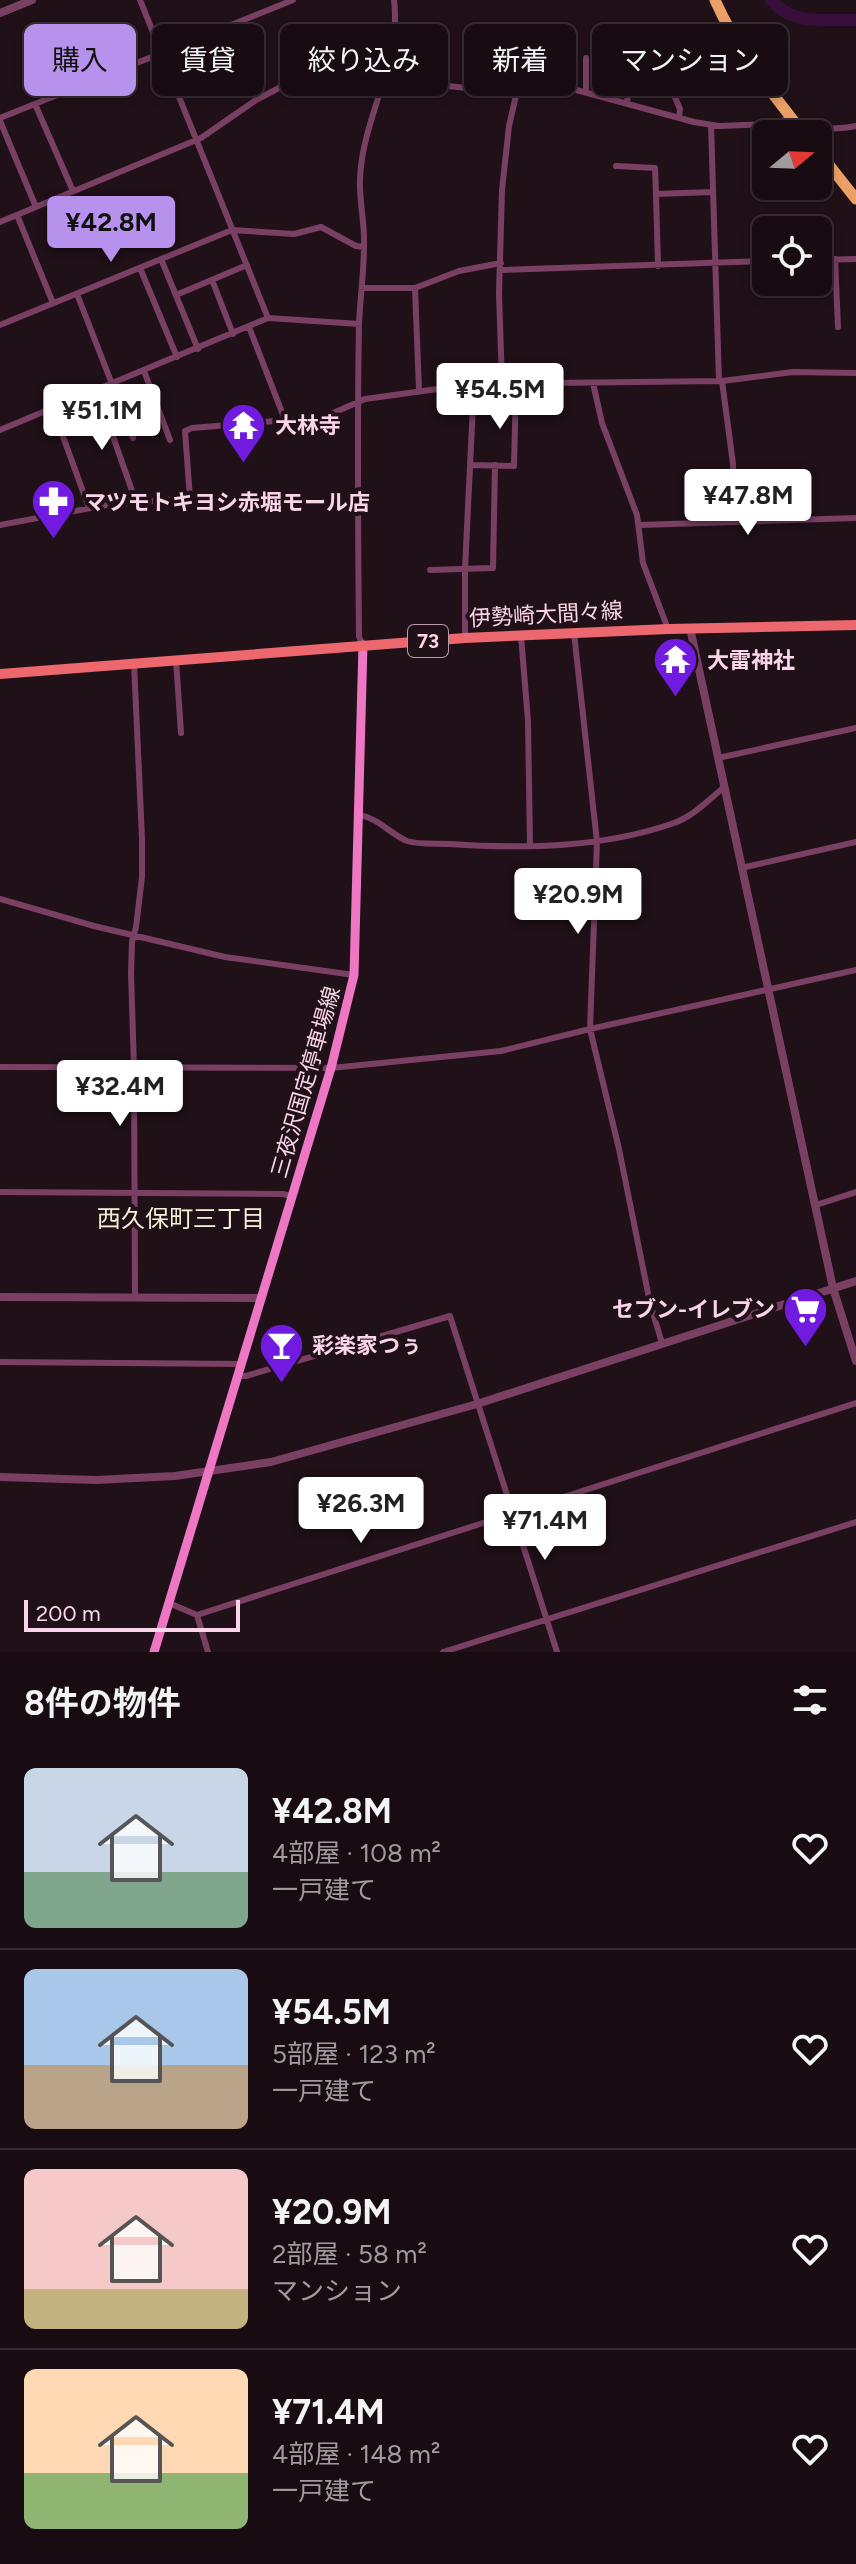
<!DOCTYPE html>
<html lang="ja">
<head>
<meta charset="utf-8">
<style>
  body { margin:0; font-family:Figtree,"Noto Sans JP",sans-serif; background:#251a20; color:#f1f3f6; height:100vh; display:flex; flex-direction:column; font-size:30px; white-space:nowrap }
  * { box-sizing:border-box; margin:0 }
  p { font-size:26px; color:#9f9b9f }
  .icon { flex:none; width:44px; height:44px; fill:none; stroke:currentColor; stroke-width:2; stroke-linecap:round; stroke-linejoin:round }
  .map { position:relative; height:1652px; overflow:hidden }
  .sheet { display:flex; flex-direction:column; background:#180c12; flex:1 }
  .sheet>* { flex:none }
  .banner { position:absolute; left:24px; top:24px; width:808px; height:72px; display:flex; gap:16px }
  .needle { width:52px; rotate:71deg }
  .tools { position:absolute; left:752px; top:120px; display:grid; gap:16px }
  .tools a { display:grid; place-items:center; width:80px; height:80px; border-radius:12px; background:#180c12; box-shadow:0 4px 12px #0003,0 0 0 2px #362c32; font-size:40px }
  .scale { position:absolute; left:24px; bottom:20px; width:216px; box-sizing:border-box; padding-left:8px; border:4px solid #fad4e9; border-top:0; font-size:22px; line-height:28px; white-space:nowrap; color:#fad4e9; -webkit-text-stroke:6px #201018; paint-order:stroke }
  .price { position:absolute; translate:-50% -68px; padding:0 18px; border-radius:8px; background:#fff; color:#222; font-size:26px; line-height:52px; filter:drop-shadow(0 2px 4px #0008) }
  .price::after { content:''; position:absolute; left:50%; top:48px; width:24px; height:18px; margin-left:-12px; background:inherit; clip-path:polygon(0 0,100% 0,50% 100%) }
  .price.on { background:#b792ec; color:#111 }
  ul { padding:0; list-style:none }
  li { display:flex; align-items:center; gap:24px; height:200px; padding:0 24px }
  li+li { border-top:2px solid #362c32 }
  li span { display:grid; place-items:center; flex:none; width:224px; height:160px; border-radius:12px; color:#555 }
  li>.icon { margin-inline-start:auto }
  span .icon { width:96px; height:96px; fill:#fffc; stroke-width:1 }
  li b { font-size:34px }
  h2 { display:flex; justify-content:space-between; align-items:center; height:96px; padding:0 24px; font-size:34px }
  .chip { padding:0 28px; border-radius:12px; background:#180c12; box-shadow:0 4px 12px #0003,0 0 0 2px #362c32; font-size:28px; line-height:72px }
  .chip.on { background:#b792ec; color:#111 }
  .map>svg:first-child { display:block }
</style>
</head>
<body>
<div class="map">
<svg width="856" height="1652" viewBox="0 0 856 1652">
  <rect width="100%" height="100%" fill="#201018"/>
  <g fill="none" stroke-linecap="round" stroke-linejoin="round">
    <!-- river -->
    <path stroke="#380f3a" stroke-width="12" d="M771,0C793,26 825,19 856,20"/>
    <!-- minor -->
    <path stroke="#7a4064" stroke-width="6" d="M140,0L268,318
      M384,79L503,92L544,87L569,88L694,122L719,126L774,124L791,117
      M586,91V58
      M627,102C630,88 618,76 619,63L654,49L680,109L679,118
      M35,104L73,191
      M0,118L293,0
      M0,121L36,207
      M711,125L719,381
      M804,134C819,127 839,130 856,126
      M616,166L655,168L656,194
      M17,215L53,303
      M0,222L201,138L256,100L279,88L357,63L389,62
      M161,259L198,349
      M835,259L838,327
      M818,260L856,259
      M658,266L656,194L711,192
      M140,268L177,357
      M500,270L766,261
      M212,280L233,334
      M362,288H415L459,271L501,263
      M415,288L419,390
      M77,294L133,438
      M176,295L247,265
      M0,325L232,230L294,234L321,227L356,246L364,247
      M249,327L285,420
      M144,371L170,440
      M722,381L733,464L735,522
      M502,383L499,293L502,190L509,126L517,91
      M593,383L602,423L637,515L643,563L668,629
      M97,391L136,502
      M53,409L89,508
      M0,430L268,318L359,324
      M470,465L514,466L516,384
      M0,525L107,505L190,498L185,431L192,428L324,417L365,399L474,384L722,381L793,372L856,373
      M639,525L856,518
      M430,570L493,568L495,465
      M574,633L597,842L590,1029L619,1149L650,1303L662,1343
      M521,636L528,721L530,845
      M465,638V569L474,384
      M363,645L359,637C358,533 357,429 359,325C360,299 364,272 364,246C365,223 359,201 360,179C362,118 402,62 394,0
      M176,660L181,733
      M134,663L142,839V877L136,927L132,942L131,973L134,1068L135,1297
      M718,758L856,728
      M359,815C379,818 390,834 407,841C419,845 437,843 450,844C524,849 603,848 674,823C693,816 708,801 723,788
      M741,868L856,842
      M0,899L94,926L225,957L354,975
      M0,1067L331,1068L501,1051L590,1029L856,970
      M0,1192L283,1194L291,1196
      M816,1205L856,1192
      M0,1362L241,1364
      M237,1376H246L450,1316L557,1652
      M169,1603L197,1615L856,1403
      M197,1615L208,1652
      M443,1652L856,1522"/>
    <!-- tertiary -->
    <path stroke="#7a4064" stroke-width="8" d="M0,13L32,0
      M690,628L833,1288L856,1361
      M0,1297L260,1298
      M0,1477L96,1480L175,1476L271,1462L477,1404L856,1281"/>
    <!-- secondary -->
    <path stroke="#ee77c4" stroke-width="9" d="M154,1652L331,1068L354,975L363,645"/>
    <!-- primary -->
    <path stroke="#ed686e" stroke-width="10" d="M0,674L465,638L668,629L856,625"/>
    <!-- trunk -->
    <path stroke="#eca066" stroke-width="11" d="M715,0C737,50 771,92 804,134
      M818,151L856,199"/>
  </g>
  <!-- icons -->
  <defs>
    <symbol id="temple-pin" viewBox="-11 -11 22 30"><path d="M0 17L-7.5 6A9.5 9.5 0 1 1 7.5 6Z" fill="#701bdf" stroke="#201018"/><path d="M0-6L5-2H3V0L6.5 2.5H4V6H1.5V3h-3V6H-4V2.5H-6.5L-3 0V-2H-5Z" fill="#fff"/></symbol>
    <symbol id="pharmacy-pin" viewBox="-11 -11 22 30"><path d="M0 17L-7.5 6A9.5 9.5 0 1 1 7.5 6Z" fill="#701bdf" stroke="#201018"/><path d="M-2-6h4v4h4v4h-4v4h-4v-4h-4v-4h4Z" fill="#fff"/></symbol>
    <symbol id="supermarket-pin" viewBox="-11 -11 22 30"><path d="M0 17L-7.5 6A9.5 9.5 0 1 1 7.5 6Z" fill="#701bdf" stroke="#201018"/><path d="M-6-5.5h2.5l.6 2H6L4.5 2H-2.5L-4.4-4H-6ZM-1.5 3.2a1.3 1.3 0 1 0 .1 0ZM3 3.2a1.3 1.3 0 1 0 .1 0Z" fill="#fff"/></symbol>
    <symbol id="bar-pin" viewBox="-11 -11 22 30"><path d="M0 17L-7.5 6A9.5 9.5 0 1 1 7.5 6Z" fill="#701bdf" stroke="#201018"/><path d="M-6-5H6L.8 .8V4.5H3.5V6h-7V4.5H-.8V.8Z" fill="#fff"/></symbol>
  </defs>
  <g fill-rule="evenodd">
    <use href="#temple-pin" x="218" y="400" width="51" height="69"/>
    <use href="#pharmacy-pin" x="28" y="476" width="51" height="69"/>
    <use href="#temple-pin" x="650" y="634" width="51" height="69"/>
    <use href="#supermarket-pin" x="780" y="1284" width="51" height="69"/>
    <use href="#bar-pin" x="256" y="1320" width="51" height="69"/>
  </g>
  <g text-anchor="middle" stroke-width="8" stroke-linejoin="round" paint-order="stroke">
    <!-- shield labels -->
    <rect fill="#201018" stroke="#b999aa" stroke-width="2" x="408" y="625" width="40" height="32" rx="6"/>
    <g font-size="20" font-weight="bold" fill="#fad4e9">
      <text x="428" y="648">73</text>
    </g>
    <!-- poi labels -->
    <g font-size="22" font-weight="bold" fill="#fad4e9" stroke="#201018" text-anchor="start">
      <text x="275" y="433">大林寺</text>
      <text x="84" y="510">マツモトキヨシ赤堀モール店</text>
      <text x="707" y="668">大雷神社</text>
      <text x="775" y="1317" text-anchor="end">セブン-イレブン</text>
      <text x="312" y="1353">彩楽家つぅ</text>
    </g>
    <!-- street labels -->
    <g font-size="22" fill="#fad4e9" stroke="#201018">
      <text transform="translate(546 614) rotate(-3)" y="8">伊勢崎大間々線</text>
      <text transform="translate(305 1082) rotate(-74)" y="8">三夜沢国定停車場線</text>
    </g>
    <!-- neighbourhood labels -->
    <g font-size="24" fill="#faefd6" stroke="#201018">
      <text x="181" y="1227">西久保町三丁目</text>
    </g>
  </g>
</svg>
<div class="tools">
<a><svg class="needle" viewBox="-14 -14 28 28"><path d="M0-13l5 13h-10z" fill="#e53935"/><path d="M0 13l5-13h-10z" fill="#9f9b9f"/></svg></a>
<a><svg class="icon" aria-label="locate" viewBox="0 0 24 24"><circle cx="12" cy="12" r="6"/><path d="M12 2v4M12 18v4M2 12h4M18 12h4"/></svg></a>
</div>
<div class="scale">200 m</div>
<b class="price on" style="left:111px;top:264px">¥42.8M</b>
<b class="price" style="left:500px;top:431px">¥54.5M</b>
<b class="price" style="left:102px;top:452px">¥51.1M</b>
<b class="price" style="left:748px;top:537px">¥47.8M</b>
<b class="price" style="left:578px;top:936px">¥20.9M</b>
<b class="price" style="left:120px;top:1128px">¥32.4M</b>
<b class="price" style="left:361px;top:1545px">¥26.3M</b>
<b class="price" style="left:545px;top:1562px">¥71.4M</b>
<div class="banner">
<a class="chip on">購入</a>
<a class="chip">賃貸</a>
<a class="chip">絞り込み</a>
<a class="chip">新着</a>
<a class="chip">マンション</a>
</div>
</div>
<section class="sheet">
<h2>8件の物件<svg class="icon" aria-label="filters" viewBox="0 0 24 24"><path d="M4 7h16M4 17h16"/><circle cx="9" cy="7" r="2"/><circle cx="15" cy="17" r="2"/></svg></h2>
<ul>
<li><span style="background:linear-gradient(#c9d6e8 65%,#7fa58c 0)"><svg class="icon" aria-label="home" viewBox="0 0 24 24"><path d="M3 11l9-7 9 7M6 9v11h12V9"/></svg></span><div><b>¥42.8M</b><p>4部屋 · 108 m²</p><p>一戸建て</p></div><svg class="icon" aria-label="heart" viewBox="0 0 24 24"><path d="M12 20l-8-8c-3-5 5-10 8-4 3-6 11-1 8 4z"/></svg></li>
<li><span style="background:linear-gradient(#a9c7e8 60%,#b9a48a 0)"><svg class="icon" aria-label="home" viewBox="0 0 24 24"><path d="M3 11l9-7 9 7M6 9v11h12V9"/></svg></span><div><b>¥54.5M</b><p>5部屋 · 123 m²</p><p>一戸建て</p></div><svg class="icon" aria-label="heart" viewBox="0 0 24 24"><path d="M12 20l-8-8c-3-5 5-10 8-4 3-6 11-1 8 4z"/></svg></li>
<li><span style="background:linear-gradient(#f6c9c9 75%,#c2b280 0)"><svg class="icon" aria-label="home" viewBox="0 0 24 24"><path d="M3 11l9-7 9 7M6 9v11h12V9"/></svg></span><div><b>¥20.9M</b><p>2部屋 · 58 m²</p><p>マンション</p></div><svg class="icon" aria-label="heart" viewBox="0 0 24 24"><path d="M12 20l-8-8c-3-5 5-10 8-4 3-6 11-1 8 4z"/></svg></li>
<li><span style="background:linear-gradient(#ffd9b3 65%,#8fb573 0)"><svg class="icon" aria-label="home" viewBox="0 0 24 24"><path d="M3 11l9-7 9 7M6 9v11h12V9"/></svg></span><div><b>¥71.4M</b><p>4部屋 · 148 m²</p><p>一戸建て</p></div><svg class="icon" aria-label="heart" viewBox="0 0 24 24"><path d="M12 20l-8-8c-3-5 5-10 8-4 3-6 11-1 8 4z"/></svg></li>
</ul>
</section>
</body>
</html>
